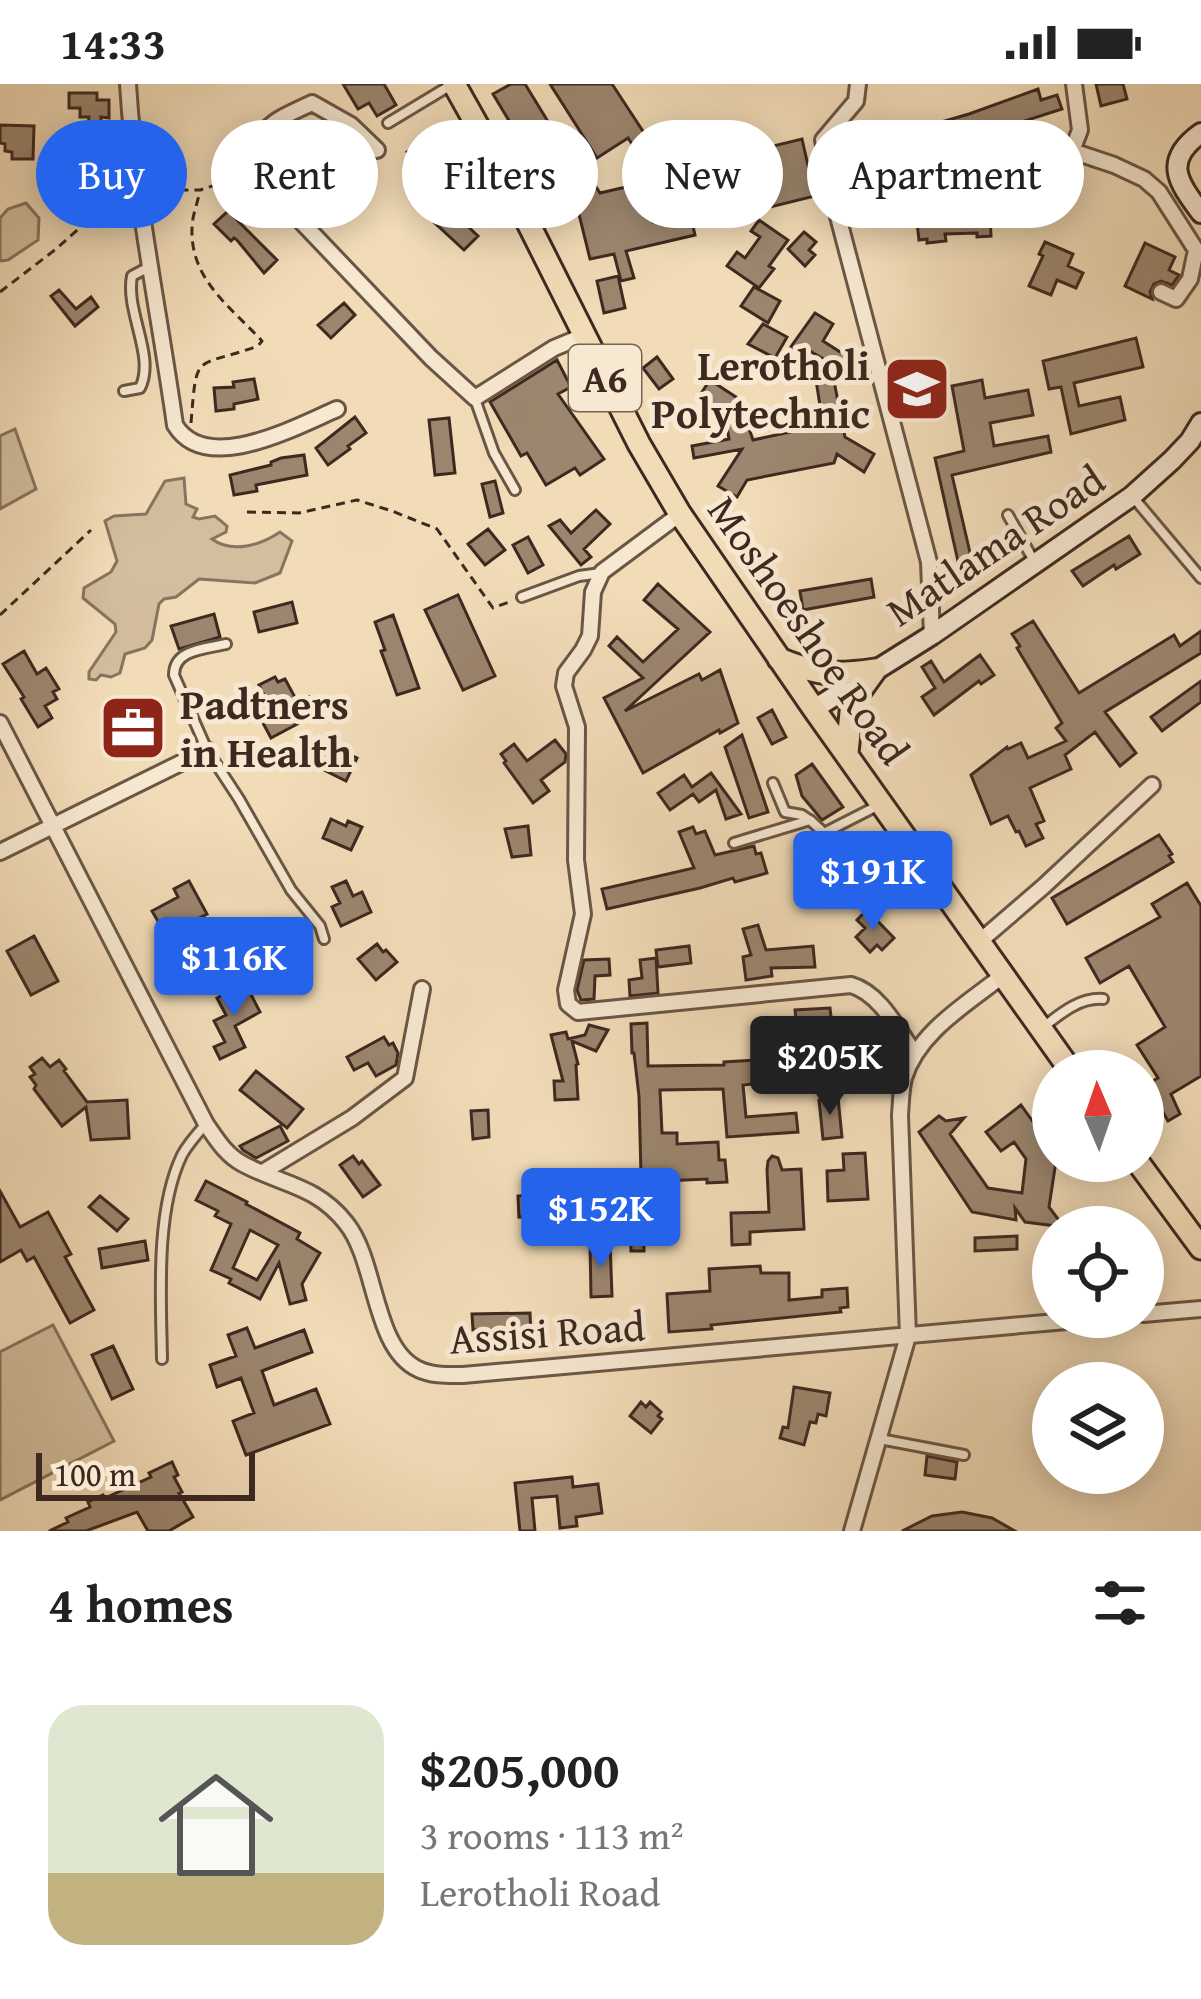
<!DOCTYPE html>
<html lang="en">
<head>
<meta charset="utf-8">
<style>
  body { margin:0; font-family:"Gentium Book Plus",serif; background:#f2f2f2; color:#222; height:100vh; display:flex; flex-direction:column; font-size:45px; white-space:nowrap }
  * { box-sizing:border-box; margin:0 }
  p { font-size:39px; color:#767676 }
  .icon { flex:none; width:66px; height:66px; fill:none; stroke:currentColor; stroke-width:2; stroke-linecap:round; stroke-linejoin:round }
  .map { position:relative; height:1447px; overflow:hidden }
  .panel { display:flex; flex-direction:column; background:#fff; flex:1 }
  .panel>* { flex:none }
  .top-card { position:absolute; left:36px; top:36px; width:1131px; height:108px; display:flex; gap:24px }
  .needle { width:78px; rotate:358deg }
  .tools { position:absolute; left:1032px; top:966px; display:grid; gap:24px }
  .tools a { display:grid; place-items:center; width:132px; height:132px; border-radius:50%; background:#fff; box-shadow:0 6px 30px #0003; font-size:60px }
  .scale { position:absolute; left:36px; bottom:30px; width:219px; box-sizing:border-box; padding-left:12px; border:6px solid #3e2920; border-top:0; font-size:33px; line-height:42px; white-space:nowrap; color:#3e2920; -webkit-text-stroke:9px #f7e8d1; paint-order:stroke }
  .price { position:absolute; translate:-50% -102px; padding:0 27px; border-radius:12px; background:#2563eb; color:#fff; font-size:39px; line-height:78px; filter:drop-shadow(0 3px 6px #0008) }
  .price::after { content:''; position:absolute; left:50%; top:72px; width:36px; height:27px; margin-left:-18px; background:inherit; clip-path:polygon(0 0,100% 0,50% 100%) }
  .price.on { background:#222; color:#fff }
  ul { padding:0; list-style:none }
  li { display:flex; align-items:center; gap:36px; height:300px; padding:0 48px }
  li+li { border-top:3px solid #e0e0e0 }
  li span { display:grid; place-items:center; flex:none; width:336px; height:240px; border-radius:36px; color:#555 }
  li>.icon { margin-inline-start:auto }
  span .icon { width:144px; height:144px; fill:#fffc; stroke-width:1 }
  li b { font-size:51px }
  h2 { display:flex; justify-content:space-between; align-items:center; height:144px; padding:0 48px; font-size:51px }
  .pill { padding:0 42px; border-radius:54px; background:#fff; box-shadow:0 6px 30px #0003; font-size:42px; line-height:108px }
  .pill.on { background:#2563eb; color:#fff }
  .status { display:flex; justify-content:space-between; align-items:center; height:84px; padding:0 60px; background:#fff; direction:ltr }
  .status svg { height:33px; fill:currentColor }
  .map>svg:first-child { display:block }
</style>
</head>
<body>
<div class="status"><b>14:33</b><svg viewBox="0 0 49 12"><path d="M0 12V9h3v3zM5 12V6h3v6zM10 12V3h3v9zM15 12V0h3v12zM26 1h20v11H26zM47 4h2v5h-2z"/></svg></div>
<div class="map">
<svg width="1201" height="1447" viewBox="0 0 1201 1447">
  <rect width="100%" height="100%" fill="#f2dcb8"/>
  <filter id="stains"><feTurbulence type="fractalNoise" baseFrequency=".00167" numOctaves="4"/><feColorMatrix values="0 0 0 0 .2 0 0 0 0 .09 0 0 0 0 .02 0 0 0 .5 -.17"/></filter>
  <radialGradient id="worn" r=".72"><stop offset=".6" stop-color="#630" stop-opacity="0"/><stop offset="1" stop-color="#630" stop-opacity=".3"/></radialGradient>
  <!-- green -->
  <path fill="#d3be9e" stroke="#88745f" stroke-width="3" d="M26,119L39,134L38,156L8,176L0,177V134L8,125Z
    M15,345L36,405L0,425V352Z
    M184,394L186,420L197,425L193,433L199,435L215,432L227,442L226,448L212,455C232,470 261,461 280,448L292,457L280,489L255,499L199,495L176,513L164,515L159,520L152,556L145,564L125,570L120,589L111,593L101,591L96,596L89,595V588L116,548L115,540L83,514L84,504L111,488L117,477L105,437L114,432L146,430L165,397Z
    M53,1241L114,1357L0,1416V1268Z"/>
  <!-- building -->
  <path fill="#9c866f" stroke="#3e2920" stroke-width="3" fill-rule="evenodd" d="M343,0H384L396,21L377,32L369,19L358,25Z
    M511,0H525L574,80L579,77L600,109L656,96L628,54L597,74L550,0H612L673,93L672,88L694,84L698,105L677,109L673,93L647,111L653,138L756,113L751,93L721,100L716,76L802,55L815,112L693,142L695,151L626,167L634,194L621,197L614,170L590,175L575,114L558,89L552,93L536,68L528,73L512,46L514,45L493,10Z
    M1096,0H1123L1127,15L1101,22Z
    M1038,5L1041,16L1057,11L1062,25L863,89L855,63L969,30Z
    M69,9H97V16H109V34L101,33V43L88,42L89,33H80V24H69Z
    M0,41L34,42L33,75H12V68L5,67V60L0,59Z
    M435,54L443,71L422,82L449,107L440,116L478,152L464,166L411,117V110L424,103L407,68Z
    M345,80L359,90L357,93L359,95L344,111L331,94Z
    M228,127L277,176L264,189L237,156L234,154L231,157L214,140Z
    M990,132L991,152L977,153V149L945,150L946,157L927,159V155L919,156L917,139Z
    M759,136L788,156L769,182L774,185L759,204L727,182L737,168L745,174L760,153L751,147Z
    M804,148L816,158L809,166L815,171L805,182L788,165Z
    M1045,158L1073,170L1068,182L1083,189L1076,204L1057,196L1051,211L1029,202L1043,172L1039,170Z
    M1145,159L1175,173L1169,186L1179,191L1172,201L1161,197L1154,200L1150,208L1152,215L1125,202Z
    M618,192L625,224L604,229L597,197Z
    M754,203L780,217L768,239L741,222Z
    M59,206L76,225L91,213L98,223L75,242L51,212Z
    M344,219L355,231L331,254L318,241Z
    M815,229L833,240L823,257L851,275L834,297L845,353L874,370L864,388L837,370L834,379L747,396L737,413L718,402L742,365L694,374L692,362L729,355L724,328L698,314L710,296L739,315L753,356L823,341L816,296L827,277L808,266L803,272L790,264Z
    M763,240L787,253L775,274L748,260Z
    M1136,254L1143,283L1074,299L1079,322L1120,313L1125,336L1071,350L1061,303L1049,305L1043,277Z
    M657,273L673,295L659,305L643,284Z
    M557,276L571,303L558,310L604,375L580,391L575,384L546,401L527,369L521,372L490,318Z
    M254,295L258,315L234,320V325L216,327L214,304L234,303L233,298Z
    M982,296L985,314L1028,306L1033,331L990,339L994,362L1048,352L1051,368L952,391L971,473L996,457L1003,469L972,487L968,480L959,482L935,374L964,367L952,302Z
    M355,333L366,349L348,362L350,365L328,381L316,364Z
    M449,334L455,389L435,391L429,336Z
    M304,371L307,391L256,401L257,407L234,411L230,391L271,381V378L281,374Z
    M495,397L503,429L490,433L482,400Z
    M596,426L610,440L584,465L591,473L581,481L549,442L560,436L571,449Z
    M488,445L505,466L485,481L468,460Z
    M1129,452L1140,470L1116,485L1114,481L1083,502L1072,487Z
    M528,453L543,481L528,489L513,461Z
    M871,495L874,513L803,526L800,507Z
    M658,500L710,548L625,627L699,590L702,596L720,586L738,639L720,649L719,646L643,689L604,614L643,594L609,562L617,553L643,578L678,545L644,516Z
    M458,511L495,592L463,606L425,526Z
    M292,518L297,539L259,548L254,528Z
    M214,530L220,553L179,565L171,542Z
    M393,531L419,604L397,611L381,567L385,566L375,538Z
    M1033,537L1079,609L1174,551L1180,562L1201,547V569L1105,628L1136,669L1120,682L1095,648L1065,671L1071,685L1030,704L1044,737L1036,740L1043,754L1026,762L1019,747L1016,748L1008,732L991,740L971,691L1007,663L1008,665L1021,659L1028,674L1066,657L1056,644L1062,639L1017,564L1020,562L1012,550Z
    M24,567L37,590L46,584L59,605L53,608L57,615L45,622L52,634L38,643L21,615L24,613L3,580Z
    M980,571L994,591L981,600L979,597L934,631L922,613L935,604L922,583L931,577L944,598Z
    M275,593L278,598L285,595L298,619L309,613L318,629L271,654L256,626L262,623L256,612L263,609L259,601Z
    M1201,597V618L1162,647L1151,633Z
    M772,626L786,653L772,660L758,634Z
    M742,651L768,728L749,734L725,663Z
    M555,656L566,670L565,678L541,696L549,707L533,719L504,679L506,677L501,670L514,660L527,677Z
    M324,665L339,672L341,667L357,674L346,697L316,682Z
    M812,680L843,723L822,736L802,712L796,691Z
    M711,689L741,730L726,735L716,706L699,718L693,710L670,726L658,709L684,691L692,703Z
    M331,735L346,742L348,737L362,743L351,766L323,754Z
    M528,742L531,771L512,773L505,745Z
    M693,743L696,750L705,747L715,771L754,762L756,770L761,769L767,789L735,798L733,794L700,804L607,825L602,805L694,784L679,748Z
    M1159,751L1172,770L1169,772L1173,778L1067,840L1052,814Z
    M189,797L207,830L166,851L152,827L178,813L174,805Z
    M346,797L353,812L362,808L371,828L341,842L332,823L340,819L332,803Z
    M1187,799L1201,822V992L1171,1010L1180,1030L1168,1037L1147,1000L1158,994L1137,961L1165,943L1129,882L1100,899L1086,874L1160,833L1152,820Z
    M867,826L894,854L882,866L877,861L870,868L856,853L865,844L857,836Z
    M758,841L766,866L813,862L815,883L771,884L772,892L746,896L743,873L751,871L743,845Z
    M34,852L58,897L31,911L7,867Z
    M377,860L383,868L386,866L397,878L376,896L358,875Z
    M689,862L691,879L658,883L656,866Z
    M656,874L658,909L630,912L629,896L642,894L640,876Z
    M609,875L610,891L595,892L594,915L581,916L577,906L584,876Z
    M245,899L260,928L235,942L245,963L220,975L214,963L225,958L214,937L226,931L217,914Z
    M830,924L832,942L797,945L795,926Z
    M647,939L648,982L724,981V978L839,971L840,991L743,1001L746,1033L796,1029L798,1048L727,1053L723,1005L660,1006L662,1049H677V1060L718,1058L719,1076H725L727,1098L707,1099V1095L642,1098L644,1167H631L630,1132L589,1133L587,1093L641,1091L639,1012L634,969H632L631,940Z
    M589,941L608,946L596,967L572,957L578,980L576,981L578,1015L555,1016L554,997H563L551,951L566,948L568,955L585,951Z
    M384,953L389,961L393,959L398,969L396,981L376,992L368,979L354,986L347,973Z
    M42,974L50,983L59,976L66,985L64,987L87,1018L127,1016L129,1054L91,1056L86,1023L62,1042L34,1005L36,1001L30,993L35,990L30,983Z
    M256,987L303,1025L287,1044L240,1006Z
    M838,1014L842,1053L823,1055L819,1016Z
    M1021,1021L1053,1066V1077H1056L1049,1123L1064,1143L1025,1138L1015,1124L1016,1136L972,1128L919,1048L939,1032L946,1037L964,1034L950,1050L988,1104L1022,1109L1026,1075L1014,1058L1001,1067L986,1048Z
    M488,1026L489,1053L473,1055L471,1027Z
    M280,1042L288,1057L256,1074L243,1066L240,1062Z
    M865,1069L868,1115L828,1117L827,1087L844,1086L843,1070Z
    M353,1072L359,1080L362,1077L380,1101L363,1113L340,1081Z
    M772,1072L778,1074L782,1086L801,1085L804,1145L750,1148V1160L732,1161L731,1129L769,1128L767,1086L768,1077Z
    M206,1097L247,1118L246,1120L300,1149L297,1155L320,1169L302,1200L306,1216L290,1220L279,1179L260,1215L229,1199L231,1195L211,1186L231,1140L215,1132L218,1127L196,1116ZM250,1146L278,1161L257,1196L233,1184Z
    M0,1107L20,1143L48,1128L71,1170L65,1173L94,1226L70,1239L34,1173L27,1177L21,1166L0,1178Z
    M540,1110L542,1131L519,1133L518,1112Z
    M100,1112L128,1135L117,1147L89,1123Z
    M1017,1152V1165L975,1167V1154Z
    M145,1157L148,1176L102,1184L99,1165Z
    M610,1158L612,1212L591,1213L590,1159Z
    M760,1182L761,1189H789V1216L822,1213V1206L847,1204L848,1223L840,1224L841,1228L711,1241L712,1245L669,1248L667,1210L710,1207L709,1185Z
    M530,1229L531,1253L500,1254V1245L473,1246L472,1230Z
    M247,1244L255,1264L304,1246L312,1268L262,1287L274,1321L316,1305L330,1340L246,1371L233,1337L254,1329L241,1294L217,1303L210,1281L236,1272L228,1251Z
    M113,1262L133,1305L112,1315L92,1271Z
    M794,1303L830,1309L826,1332L818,1330L816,1339L810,1338L804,1361L780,1354L783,1343L788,1344Z
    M641,1318L646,1323L650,1318L661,1328L658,1332L662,1335L651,1349L630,1332Z
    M927,1372L957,1378L955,1395L925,1391Z
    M172,1378L178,1391L174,1393L182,1408L179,1409L193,1433L169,1447H148L137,1428L86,1447H49L68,1438L66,1434L90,1423L88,1418L103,1411L105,1414L151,1393L149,1389Z
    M572,1393L573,1403L598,1400L602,1429L576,1433L577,1442L560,1444L557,1412L532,1414L535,1447H520L515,1399Z
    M962,1428L992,1434L1015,1447H902L932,1432Z"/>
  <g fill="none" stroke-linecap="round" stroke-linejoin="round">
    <defs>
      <path id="lane" d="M388,39L451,1
        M124,307L140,304C156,272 125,228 132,192L149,183
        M475,315L494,369L515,406
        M1133,413L1201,494
        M1008,431L1034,477
        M522,513L579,492L601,489
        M226,560C206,565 174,565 174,591L207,666L239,715L291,806L320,842L324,855
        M773,699L785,728L802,731L808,735
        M734,759L810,736L824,749L881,720
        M1042,944C1059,931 1079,913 1103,915
        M162,1275C161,1214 155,1127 182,1071C188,1060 196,1051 205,1041
        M880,1355L964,1371"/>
      <path id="street" d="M128,0C135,115 159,227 175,341C206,392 295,343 337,325
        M858,0L856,17L823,56L836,125L929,478L932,551
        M377,66L351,41L312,19C274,37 255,42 254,88L431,274L475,314L554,264L583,252
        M1072,67L1080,46L1074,0
        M836,125L1018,84L1072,67L1114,81L1144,95L1159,108L1196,166L1190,195L1176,215L1161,208
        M680,430L602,488L593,508L590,552L583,566L566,589L564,602L577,643L576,776L583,830L566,906L568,920L578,928L851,901C880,909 898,946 915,970
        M0,639L206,1040C217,1056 226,1071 243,1080C282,1101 316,1101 346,1139C377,1177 373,1264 418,1285C432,1292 449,1291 463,1291L1112,1233
        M0,768L207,666
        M979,858L1044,802L1152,701
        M263,1088L352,1034L405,994L422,905
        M1143,1230L1201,1225
        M852,1447L908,1252L900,1031C901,1019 901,1005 904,994C918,948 967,920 1002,892"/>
      <path id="secondary" d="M1201,49C1162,77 1178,98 1201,129
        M814,625L932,551L1132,412L1172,376L1190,357L1201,339"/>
      <path id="primary" d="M454,0L495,73L639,360L680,430L814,625L1071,987
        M779,575C818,591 834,592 875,586
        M847,669L852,618L875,586
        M1137,1077L1201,1164"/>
    </defs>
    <!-- lane casing -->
    <use href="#lane" stroke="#6b5646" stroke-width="14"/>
    <!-- street casing -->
    <use href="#street" stroke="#6b5646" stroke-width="20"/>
    <!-- secondary casing -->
    <use href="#secondary" stroke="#3e2920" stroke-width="24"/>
    <!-- primary casing -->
    <use href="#primary" stroke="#3e2920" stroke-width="27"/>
    <!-- path -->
    <path stroke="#3e2920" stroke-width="3" stroke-dasharray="9 6" stroke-linecap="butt" d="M150,100L179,106H200L240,93
      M0,208L56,165L85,139L130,138
      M191,339C197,265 194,285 258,262L262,257C231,223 190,196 192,144C192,132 198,118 200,106
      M247,428L299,429L357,416L392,427L437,445L493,524L509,518
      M0,531L91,446"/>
    <!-- lane -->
    <use href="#lane" stroke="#f7e8d1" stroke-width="8"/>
    <!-- street -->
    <use href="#street" stroke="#f7e8d1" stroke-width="14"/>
    <!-- secondary -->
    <use href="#secondary" stroke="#f7e8d1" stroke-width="18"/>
    <!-- primary -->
    <use href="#primary" stroke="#f2dcb8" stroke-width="21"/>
  </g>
  <!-- icons -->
  <defs>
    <symbol id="university-square" viewBox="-11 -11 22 22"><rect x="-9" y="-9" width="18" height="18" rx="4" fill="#8f2418" stroke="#f7e8d1"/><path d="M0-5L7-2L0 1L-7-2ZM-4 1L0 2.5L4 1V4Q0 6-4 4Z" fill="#fff"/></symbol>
    <symbol id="office-square" viewBox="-11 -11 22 22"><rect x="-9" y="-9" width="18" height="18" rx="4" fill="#8f2418" stroke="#f7e8d1"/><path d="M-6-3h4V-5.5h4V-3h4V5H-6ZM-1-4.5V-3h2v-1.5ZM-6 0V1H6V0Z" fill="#fff"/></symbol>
  </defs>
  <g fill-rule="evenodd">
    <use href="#university-square" x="879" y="267" width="76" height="76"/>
    <use href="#office-square" x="95" y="606" width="76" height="76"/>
  </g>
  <g text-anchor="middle" stroke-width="10" stroke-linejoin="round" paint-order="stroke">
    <!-- shield labels -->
    <rect fill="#f7e8d1" stroke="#766255" stroke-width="3" x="569" y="261" width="72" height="66" rx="9"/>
    <g font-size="39" font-weight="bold" fill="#3e2920">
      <text x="605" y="308">A6</text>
    </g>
    <!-- poi labels -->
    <g font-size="42" font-weight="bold" fill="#3e2920" stroke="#f7e8d1" text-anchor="end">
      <text x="870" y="296">Lerotholi<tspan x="870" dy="48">Polytechnic</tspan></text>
      <text x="180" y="635" text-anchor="start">Padtners<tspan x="180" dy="48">in Health</tspan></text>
    </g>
    <!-- street labels -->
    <g font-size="42" fill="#3e2920" stroke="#f7e8d1">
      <text transform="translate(995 461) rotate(-34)" y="15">Matlama Road</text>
      <text transform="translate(809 546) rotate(55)" y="15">Moshoeshoe Road</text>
      <text transform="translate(547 1248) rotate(-4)" y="15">Assisi Road</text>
    </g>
  </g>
  <rect width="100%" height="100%" filter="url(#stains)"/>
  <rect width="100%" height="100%" fill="url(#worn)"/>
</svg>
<div class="tools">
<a><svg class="needle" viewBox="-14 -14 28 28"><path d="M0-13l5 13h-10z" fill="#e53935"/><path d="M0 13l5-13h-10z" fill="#767676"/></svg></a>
<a><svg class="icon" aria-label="locate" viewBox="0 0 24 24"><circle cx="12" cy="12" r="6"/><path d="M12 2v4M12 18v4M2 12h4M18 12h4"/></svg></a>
<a><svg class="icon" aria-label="layers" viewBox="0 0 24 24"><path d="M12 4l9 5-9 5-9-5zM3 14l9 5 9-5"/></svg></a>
</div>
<div class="scale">100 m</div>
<b class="price" style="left:873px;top:849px">$191K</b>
<b class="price" style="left:234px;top:935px">$116K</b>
<b class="price on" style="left:830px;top:1034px">$205K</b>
<b class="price" style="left:601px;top:1186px">$152K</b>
<div class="top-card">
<a class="pill on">Buy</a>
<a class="pill">Rent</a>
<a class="pill">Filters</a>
<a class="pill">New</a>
<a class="pill">Apartment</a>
</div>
</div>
<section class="panel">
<h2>4 homes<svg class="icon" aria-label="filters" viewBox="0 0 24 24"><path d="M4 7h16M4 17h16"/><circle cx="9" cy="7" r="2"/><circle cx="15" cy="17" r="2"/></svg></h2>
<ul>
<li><span style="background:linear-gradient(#dfe7d0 70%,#c2b280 0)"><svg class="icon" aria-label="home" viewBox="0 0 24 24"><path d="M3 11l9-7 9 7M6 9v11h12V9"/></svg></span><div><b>$205,000</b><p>3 rooms · 113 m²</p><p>Lerotholi Road</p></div></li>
</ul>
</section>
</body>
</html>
